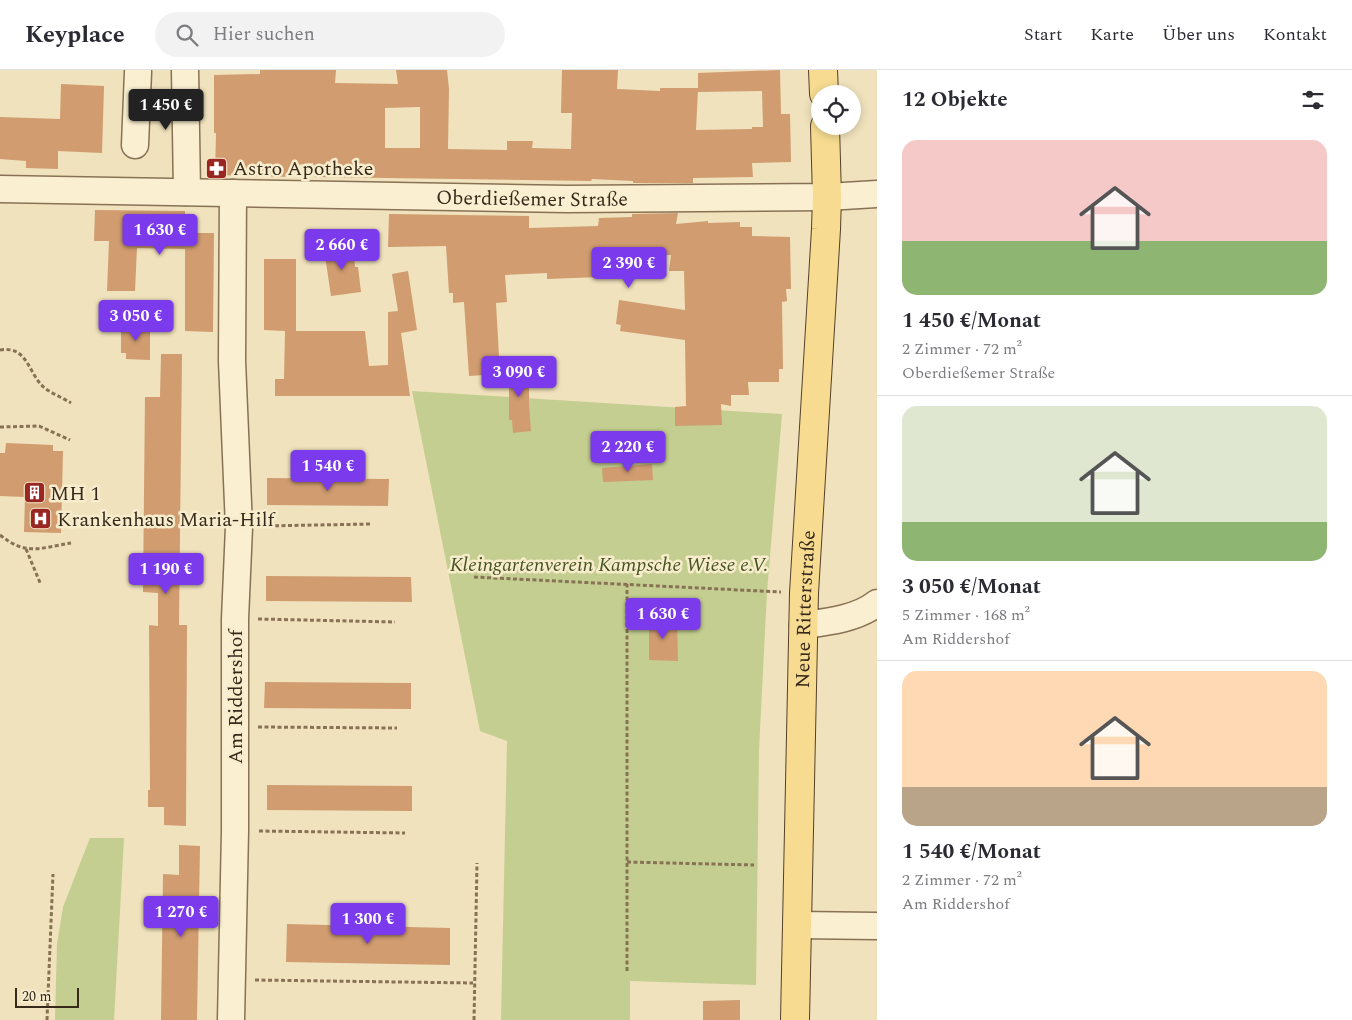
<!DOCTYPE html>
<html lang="de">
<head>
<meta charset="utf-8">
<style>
  body { margin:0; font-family:Spectral,serif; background:#f2f2f3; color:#2b2b33; height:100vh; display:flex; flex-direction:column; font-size:19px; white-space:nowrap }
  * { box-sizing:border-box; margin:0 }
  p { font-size:16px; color:#7c7c81 }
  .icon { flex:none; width:28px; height:28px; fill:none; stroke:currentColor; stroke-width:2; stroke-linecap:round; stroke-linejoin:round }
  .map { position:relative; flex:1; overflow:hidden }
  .sheet { display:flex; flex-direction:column; background:#fff; width:475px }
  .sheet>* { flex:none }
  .fabs { position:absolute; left:811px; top:15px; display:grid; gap:10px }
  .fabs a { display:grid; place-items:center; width:50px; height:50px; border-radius:50%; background:#fff; box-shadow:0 2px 8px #0003; font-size:25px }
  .scale { position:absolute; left:15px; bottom:12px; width:64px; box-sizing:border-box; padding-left:5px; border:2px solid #37291b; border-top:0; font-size:14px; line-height:18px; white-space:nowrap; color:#37291b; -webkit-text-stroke:4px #f7eccc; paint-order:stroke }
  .price { position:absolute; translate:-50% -42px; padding:0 11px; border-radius:5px; background:#7c3aed; color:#fff; font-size:16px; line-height:32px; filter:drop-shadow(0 1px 2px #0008) }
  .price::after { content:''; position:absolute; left:50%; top:30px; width:15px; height:11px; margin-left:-8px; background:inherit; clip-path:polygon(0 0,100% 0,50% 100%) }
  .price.active { background:#222; color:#fff }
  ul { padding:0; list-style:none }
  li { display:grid; align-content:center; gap:10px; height:265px; padding:0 25px }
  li+li { border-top:1px solid #e1e1e2 }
  li span { display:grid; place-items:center; height:155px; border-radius:15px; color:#555 }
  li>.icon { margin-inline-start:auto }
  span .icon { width:90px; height:90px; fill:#fffc; stroke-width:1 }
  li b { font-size:21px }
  h2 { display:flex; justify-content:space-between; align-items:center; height:60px; padding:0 25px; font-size:21px }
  header { display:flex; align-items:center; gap:30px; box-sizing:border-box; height:70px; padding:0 25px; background:#fff; border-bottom:1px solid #e1e1e2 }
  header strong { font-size:24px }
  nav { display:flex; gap:28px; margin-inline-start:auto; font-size:18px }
  .search { width:350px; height:45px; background:#f2f2f3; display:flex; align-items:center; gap:12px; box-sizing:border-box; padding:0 18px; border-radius:28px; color:#7c7c81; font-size:19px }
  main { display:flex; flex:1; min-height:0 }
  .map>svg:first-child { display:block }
</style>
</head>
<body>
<header>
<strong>Keyplace</strong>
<div class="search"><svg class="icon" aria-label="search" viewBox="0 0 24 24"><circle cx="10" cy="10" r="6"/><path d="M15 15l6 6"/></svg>Hier suchen</div>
<nav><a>Start</a><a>Karte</a><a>Über uns</a><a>Kontakt</a></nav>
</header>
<main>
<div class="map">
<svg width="877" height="950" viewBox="0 0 877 950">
  <rect width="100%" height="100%" fill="#f0e2bc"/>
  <!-- green -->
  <path fill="#c4ce90" d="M412,321L782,344L767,522L759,680L756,915L630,911V950H501L507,671L480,661Z
    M90,768H124L114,950H55L57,874L63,837Z"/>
  <!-- building -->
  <path fill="#d09c70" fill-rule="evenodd" d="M260,0H336L335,13L398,14L396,0H447L449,19L448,79L507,80V71H533L532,78L571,79L572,43H561L562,0H618L617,19L660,21V18H698V3L780,0L781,44H790L791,92L752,93L753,107L693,108V113H633V111L592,109L591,111L315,107L313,93L296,95V107L215,105L216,63H214V5L260,4ZM698,20V22L762,21L763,57H752V59L696,60ZM420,37V78H385V38Z
    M61,14L104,16L102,83L58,81V99L26,98V91L0,89V47L60,49Z
    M95,140L185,141V163H214L213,262L185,261V179L137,178L135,221H107L109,171H94Z
    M678,143L676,154L708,151V153L740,152V157H752V166L790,167L791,219H786L787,231L782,232L783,299H779V312H748L749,325H731V336L721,334L722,355L675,356V337L686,336L685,270L620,261L621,255L616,254L619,230L685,240L684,201H669L671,185L630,186L627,206L547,209V203L505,205L507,232L496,233L500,304L469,306L464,232L453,233V223H449L446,176L388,177L389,144L529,146V158L598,156L599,148L632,147V144Z
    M353,176L355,197H358L361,222L331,226L324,179Z
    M264,189H296V261H365L369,296L388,295V242L398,241L392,204L408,201L417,260L401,263L410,326H275V309H284L285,261L264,260Z
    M121,256H150V290L126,289V283H121Z
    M161,284H182L179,555H187L186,756L164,755V737H148V720H150L149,555L158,556V523L143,522L145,327H160Z
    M509,294H529V335L531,361L513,363L512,350H509Z
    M6,373L53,375V381H63L61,463L24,462L25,427L0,426V383H5Z
    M652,394L653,410L603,412L602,398Z
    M267,408L389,409L388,436L267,435Z
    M266,506L411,507L412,532L266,531Z
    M649,550H677L678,591L649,590Z
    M265,612L411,613V639L264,638Z
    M267,715L412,716V741L267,740Z
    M179,775L200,776L197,950H161L163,804L179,805Z
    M287,854L450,858V895L286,892Z
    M740,930V950H703V931Z"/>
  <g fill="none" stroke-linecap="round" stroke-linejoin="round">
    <defs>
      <g id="minor">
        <path d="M185,0L187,122"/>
        <path d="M135,75L138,2"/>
        <path id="s1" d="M0,119L567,129L827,127L877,124"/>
        <path d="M803,555C827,552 857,549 877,533"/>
        <path d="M797,855L877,856"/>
        <path d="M231,950L235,761V549L239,457L232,291L233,123"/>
      </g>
      <g id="major">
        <path d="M823,0L824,24"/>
        <path id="s2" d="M795,950L804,523L826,159L827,127L825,56"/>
      </g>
    </defs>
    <!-- minor casing -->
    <use href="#minor" stroke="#887255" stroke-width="29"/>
    <!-- major casing -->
    <use href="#major" stroke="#55402a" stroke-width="30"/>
    <!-- path -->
    <path stroke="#887255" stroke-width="3" stroke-dasharray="4 2.5" stroke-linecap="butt" d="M0,280C29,275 28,306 46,319C53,324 63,328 71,333
      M0,357L39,356L70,370
      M262,456L372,454
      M0,465C26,486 40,478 71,473
      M26,479L41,515
      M474,507L781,522
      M258,549L395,552
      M258,657L397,658
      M259,761L405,763
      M627,792L754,795
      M627,901V514
      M255,910L473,913
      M47,950L53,804
      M474,950L477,793"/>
    <!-- minor -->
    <use href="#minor" stroke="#faefd0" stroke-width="26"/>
    <!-- major -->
    <use href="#major" stroke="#f6db91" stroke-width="28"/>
  </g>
  <!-- icons -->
  <defs>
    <symbol id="pharmacy-square" viewBox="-11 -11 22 22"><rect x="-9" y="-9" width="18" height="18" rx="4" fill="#9a2622" stroke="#f7eccc"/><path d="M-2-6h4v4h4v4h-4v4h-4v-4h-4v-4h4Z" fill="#fff"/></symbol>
    <symbol id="building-square" viewBox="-11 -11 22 22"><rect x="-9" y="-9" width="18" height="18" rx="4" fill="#9a2622" stroke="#f7eccc"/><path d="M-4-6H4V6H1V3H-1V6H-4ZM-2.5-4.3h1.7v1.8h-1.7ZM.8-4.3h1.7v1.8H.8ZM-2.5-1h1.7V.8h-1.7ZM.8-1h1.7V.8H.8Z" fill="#fff"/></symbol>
    <symbol id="hospital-square" viewBox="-11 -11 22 22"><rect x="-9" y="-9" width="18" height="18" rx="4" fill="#9a2622" stroke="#f7eccc"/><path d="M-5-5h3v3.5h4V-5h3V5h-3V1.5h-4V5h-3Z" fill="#fff"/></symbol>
  </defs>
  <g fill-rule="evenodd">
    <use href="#pharmacy-square" x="204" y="86" width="25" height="25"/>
    <use href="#building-square" x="22" y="410" width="25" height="25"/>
    <use href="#hospital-square" x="28" y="436" width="25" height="25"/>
  </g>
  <g text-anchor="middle" stroke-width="5" stroke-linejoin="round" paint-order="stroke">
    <!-- poi labels -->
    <g font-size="20" fill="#37291b" stroke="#f7eccc" text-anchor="start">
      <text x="233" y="105">Astro Apotheke</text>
      <text x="50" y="430">MH 1</text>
      <text x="57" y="456">Krankenhaus Maria-Hilf</text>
    </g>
    <!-- street labels -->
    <g font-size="20" fill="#37291b" stroke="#f7eccc">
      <text dy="7" stroke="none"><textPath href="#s1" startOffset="532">Oberdießemer Straße</textPath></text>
      <text dy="7" stroke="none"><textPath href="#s2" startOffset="411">Neue Ritterstraße</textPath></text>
      <text transform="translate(235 627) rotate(-90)" y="7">Am Riddershof</text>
    </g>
    <!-- park labels -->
    <g font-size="20" font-style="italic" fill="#455420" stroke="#f7eccc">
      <text x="609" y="501">Kleingartenverein Kampsche Wiese e.V.</text>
    </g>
  </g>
</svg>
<div class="fabs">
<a><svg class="icon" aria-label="locate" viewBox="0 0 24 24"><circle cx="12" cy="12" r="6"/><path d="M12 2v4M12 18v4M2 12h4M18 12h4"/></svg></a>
</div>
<div class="scale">20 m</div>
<b class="price active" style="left:166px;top:61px">1 450 €</b>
<b class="price" style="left:160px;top:186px">1 630 €</b>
<b class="price" style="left:342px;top:201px">2 660 €</b>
<b class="price" style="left:629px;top:219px">2 390 €</b>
<b class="price" style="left:136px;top:272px">3 050 €</b>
<b class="price" style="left:519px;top:328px">3 090 €</b>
<b class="price" style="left:628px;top:403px">2 220 €</b>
<b class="price" style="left:328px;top:422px">1 540 €</b>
<b class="price" style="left:166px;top:525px">1 190 €</b>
<b class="price" style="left:663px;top:570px">1 630 €</b>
<b class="price" style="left:181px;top:868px">1 270 €</b>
<b class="price" style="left:368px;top:875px">1 300 €</b>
</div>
<section class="sheet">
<h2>12 Objekte<svg class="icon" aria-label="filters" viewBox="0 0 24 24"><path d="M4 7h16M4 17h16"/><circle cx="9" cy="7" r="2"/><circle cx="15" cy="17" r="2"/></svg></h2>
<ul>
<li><span style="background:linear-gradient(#f6c9c9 65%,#8fb573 0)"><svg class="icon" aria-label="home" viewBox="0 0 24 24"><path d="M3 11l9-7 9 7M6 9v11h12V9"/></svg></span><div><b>1 450 €/Monat</b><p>2 Zimmer · 72 m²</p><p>Oberdießemer Straße</p></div></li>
<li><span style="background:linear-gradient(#dfe7d0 75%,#8fb573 0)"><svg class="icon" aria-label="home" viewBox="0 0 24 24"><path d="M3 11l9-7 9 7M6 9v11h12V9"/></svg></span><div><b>3 050 €/Monat</b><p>5 Zimmer · 168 m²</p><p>Am Riddershof</p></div></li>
<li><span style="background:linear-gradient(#ffd9b3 75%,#b9a48a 0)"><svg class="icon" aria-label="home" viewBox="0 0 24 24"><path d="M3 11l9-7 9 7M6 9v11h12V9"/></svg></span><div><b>1 540 €/Monat</b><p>2 Zimmer · 72 m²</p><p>Am Riddershof</p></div></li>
</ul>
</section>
</main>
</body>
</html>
